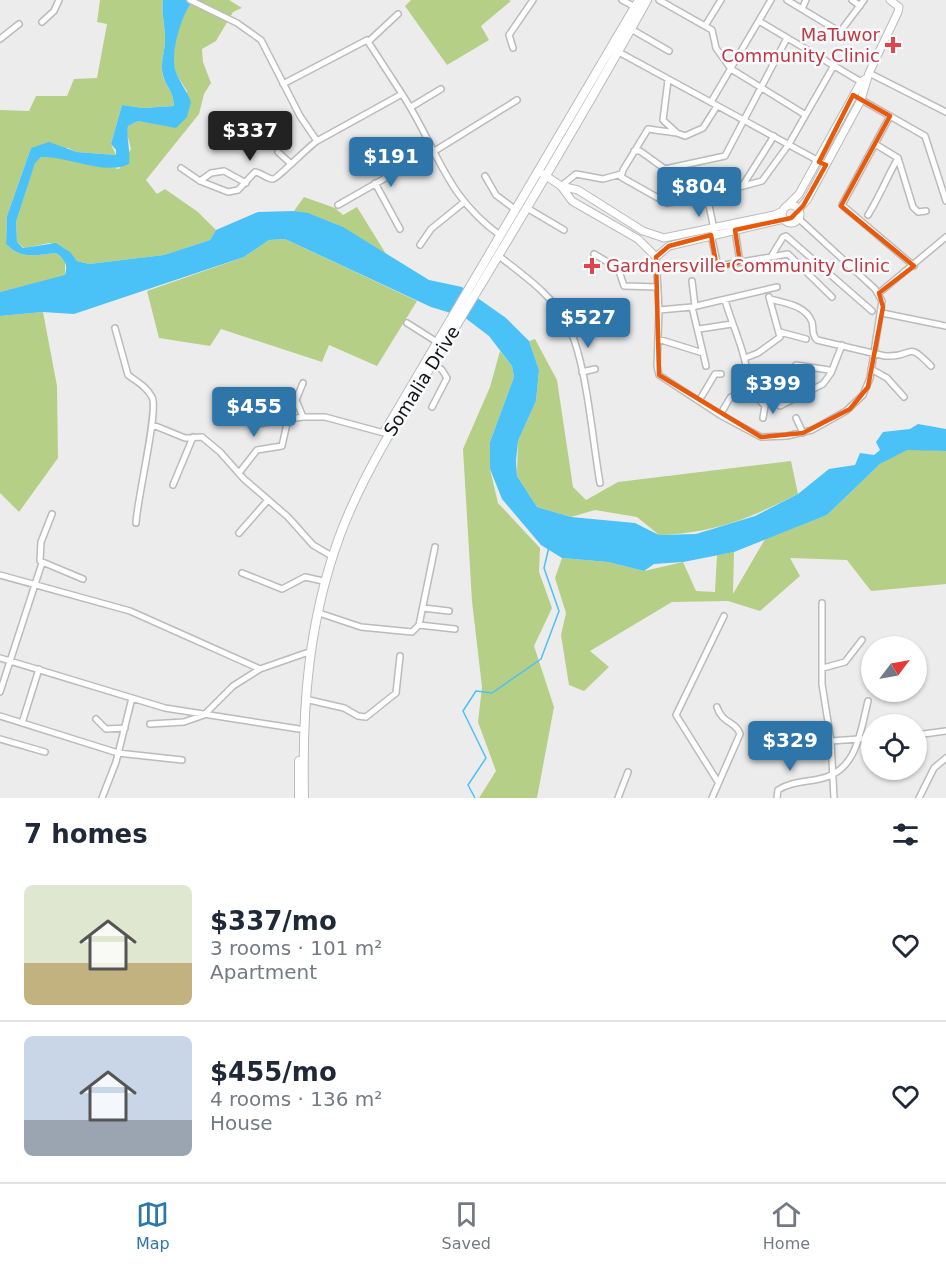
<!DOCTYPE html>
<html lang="en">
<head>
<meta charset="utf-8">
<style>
  body { margin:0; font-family:"DejaVu Sans",sans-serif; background:#f2f2f3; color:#1f2937; height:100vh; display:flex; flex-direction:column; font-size:22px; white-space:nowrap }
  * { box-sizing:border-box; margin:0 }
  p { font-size:20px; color:#747a83 }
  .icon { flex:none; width:33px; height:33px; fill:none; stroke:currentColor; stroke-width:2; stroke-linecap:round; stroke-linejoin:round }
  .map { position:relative; height:798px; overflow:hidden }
  .panel { display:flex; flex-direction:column; background:#fff; flex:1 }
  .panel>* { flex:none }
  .needle { width:39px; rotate:58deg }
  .controls { position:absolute; left:861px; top:636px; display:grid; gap:12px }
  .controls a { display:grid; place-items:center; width:66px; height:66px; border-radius:50%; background:#fff; box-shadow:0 2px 4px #0004; font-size:30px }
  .price { position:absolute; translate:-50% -51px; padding:0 14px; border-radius:6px; background:#2e76aa; color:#fff; font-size:20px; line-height:39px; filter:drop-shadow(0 2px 3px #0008) }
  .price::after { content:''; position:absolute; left:50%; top:36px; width:18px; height:14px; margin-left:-9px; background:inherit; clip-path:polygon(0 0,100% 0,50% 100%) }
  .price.selected { background:#222; color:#fff }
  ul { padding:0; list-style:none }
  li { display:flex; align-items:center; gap:18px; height:150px; padding:0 24px }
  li+li { border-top:2px solid #e0e1e3 }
  li span { display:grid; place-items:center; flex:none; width:168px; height:120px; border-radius:9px; color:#555 }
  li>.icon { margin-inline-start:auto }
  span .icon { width:72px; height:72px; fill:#fffc; stroke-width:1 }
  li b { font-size:26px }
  h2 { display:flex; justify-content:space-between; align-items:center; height:72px; padding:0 24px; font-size:26px }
  .menu { display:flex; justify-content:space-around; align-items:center; height:84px; border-top:2px solid #e0e1e3; background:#fff; font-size:16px; color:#747a83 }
  .menu a { display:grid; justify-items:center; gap:3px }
  .menu .selected { color:#2e76aa }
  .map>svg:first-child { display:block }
</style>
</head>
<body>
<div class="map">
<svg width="946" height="798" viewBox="0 0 946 798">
  <rect width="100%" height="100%" fill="#ececed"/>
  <!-- green -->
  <path fill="#b6cf87" d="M100,0H163C161,15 166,28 165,43C164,54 160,64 163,76C166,88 173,89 174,106L143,108L122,105L111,144L116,155L77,152L68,148H31L7,216L6,244C21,260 36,255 56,253L65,261V276L0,292V110L29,111L36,96H67L74,79L97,78L107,24L97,22Z
    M194,0H229L242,8L233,12L216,41L202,49L203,62L211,83L204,94L199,114L146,180L157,194L165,189L198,212L216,230L210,240L164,255L89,264L77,261L69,252L50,243L24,248L17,242L16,222L35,162L41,157L58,156L119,169L131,149L127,134L128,126L138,121L176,127L187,91C182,83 175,74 174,65C172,47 181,12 194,0Z
    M411,0H509L511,1L481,26L489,40L447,65L405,6Z
    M304,197L335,208L343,215L357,207L386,254C357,236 328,217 294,211Z
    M285,239L417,301L377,366L329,345L322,362L221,329L210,346L159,338L147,291L244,257L269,240Z
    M43,312L57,386L58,458L19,512L0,493V316Z
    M535,339L557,380L573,487L586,500L618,482L791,461L798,494C748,519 715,533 659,535L637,517L595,510L571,517L537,507L517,476L518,441L536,401L539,370L529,341Z
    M500,351L512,366L514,377L490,442V469L498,503L540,548L539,572L552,608L534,646L554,707L537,798H479L496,771L478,722L482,687L472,601L463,449L490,387Z
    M907,449L946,451V584L871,591L847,560L790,558L800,576L760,611L728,601L672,602L590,651L609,667L584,691L569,685L561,635L566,613L555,578L562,558L608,562L644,571L683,562L696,591L715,592L717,555L734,552L733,594L765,539L827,515L880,464Z"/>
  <!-- water -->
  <path fill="#4ac1f7" d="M163,0H194C182,11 169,56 176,72C180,83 187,91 191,102L187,117L176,128L138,121L128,126C126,139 131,151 129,164C105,176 69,156 41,157L35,163L16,222L17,242L23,248L56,243L70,252L77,261L89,264L164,255L210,240L216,230L258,212L294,211L308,213L343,227L429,280L462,287L506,318L529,341L539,370L536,401L518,441L516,461L517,476L537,507L571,517L635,523L659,535L696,534L755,516L798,494L829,469L855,465L860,453L874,455L880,450L876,442L883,432L910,429L918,424L946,429V451L907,450L880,464L827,515L734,552L683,562L654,564L644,571L608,562L562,558L541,545L502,499L490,469V442L514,377L512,366L489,336L464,317L431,307L285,239L269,240L244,257L74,314L43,312L0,316V292L65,275C68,264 65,260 56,253C36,255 21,260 6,244L7,216L31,148L49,142L77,152L116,155V150L111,144L122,105L143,108L174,106C173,89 166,88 163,75C160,64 164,54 165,43C166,28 161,15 163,0Z"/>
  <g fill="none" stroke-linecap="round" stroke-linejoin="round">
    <!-- stream -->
    <path stroke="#4ac1f7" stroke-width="1.5" d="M475,798L468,785L486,758L463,711L476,691L492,693L541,659L559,611L544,568L549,547"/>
    <defs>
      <path id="street" d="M190,0L237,23L261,40L300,116L317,141L402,94C438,149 444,195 501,236
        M622,0L635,7
        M659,0L712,30L716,48L731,69L804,114
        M787,0L840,32L864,0
        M852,0L860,6
        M802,9L806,0
        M759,21L863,83
        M42,22L54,11L59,0
        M705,26L721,0
        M631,29L669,51
        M0,39L19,24
        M369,41L398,14
        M513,48L509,35L533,0
        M615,50L826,165
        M869,73L946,112
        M668,80L663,120L677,133L685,136L703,128L717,106
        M283,84L367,40L402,94
        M860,99L925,136L946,201
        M711,102L771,0
        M411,107L441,89
        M890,116L842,205L914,266
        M677,133L648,129L623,170L621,177L667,203L695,199L762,181L789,144L833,67
        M875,144L898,158L913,207L918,212L926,211
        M634,151H640L665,169L725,156L787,38
        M278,152L290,163
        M433,152L517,100
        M181,168L200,181L228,192L238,190L255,172C262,173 267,179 273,179C277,179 309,146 317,141
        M485,176L496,195L516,210
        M200,181L211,173L224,171L246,183
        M375,183L400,229
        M743,185L774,136
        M561,186L576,174L603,179L621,174
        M707,196L715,234
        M338,205L433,151
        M527,208L564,230
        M868,215C880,196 887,177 898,158
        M735,230L740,262
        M711,235L718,266L788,254L832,297
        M420,245L431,229L463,203
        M594,254L618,268L624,286L658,287
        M772,255L783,237L786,236L872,311
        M499,256C523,275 554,296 568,325C587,364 592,438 600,483
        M656,257L659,310L657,366L659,375L720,415L761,437L787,436L812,430L846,411L863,395L870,378L882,301L875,289L798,218
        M692,281L695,306
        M879,293L946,237
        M770,299C784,303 806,305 812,322C814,329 811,334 817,340L885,356C915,358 905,339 931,366
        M725,300C731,323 752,365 746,386
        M659,310L692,307L777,287
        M882,313L946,326
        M407,323L437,342
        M115,328L128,375C137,382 146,386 152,397C159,409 137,499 136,523
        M699,329L732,324
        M780,332L806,339
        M658,339L703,353L692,307
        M703,353L706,366
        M745,358L758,353L780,337L769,297
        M796,365L829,370L831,373L823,384L780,406L772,397L786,375Z
        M871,369L887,378L904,397
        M582,372L595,369
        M831,373L842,345
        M303,383L296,400L303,417
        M253,396L254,420L258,424L303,417H325L384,433
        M699,401L715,374H721
        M432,407L447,378L442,370L433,363
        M720,415L730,398L746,386L765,406L763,418
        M796,418L803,433
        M153,425L185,438L202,437L220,452L244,479L288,517L313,545L330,555
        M239,473L257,450L282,446L288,419
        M173,485L193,437
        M52,514L41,542L40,561L83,579
        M239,533L268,500
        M242,573L282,589L305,577L323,581
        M0,575L130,611L260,669L306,653L310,654
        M822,603V684L831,741L834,798
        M423,608L449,611
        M319,613L361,627L412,632L419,625L435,547
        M419,625L455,629
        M0,658L165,708L299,729
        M823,668L845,662L862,640
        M0,692L42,563
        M305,699L344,708L358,716L366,717L396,693L400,656
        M0,716L118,753L182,760
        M96,719L106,729L125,728
        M22,723L39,669
        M150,724L184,722L204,715L233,686L260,669
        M916,735L946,731
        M0,739L45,752
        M831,741L872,738
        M718,782L676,715L724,616
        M102,798L116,762L132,698
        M618,798L628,772
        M712,798L740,734C736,721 722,724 717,707
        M777,798L778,790C790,782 805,782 819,779C857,772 860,733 868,701
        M919,798L934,768L946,758"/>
      <path id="secondary" d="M543,174L561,186L578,190L643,231L664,238L774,215L783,211
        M561,186L572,201L638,239L656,257L669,246L784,219
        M782 214a9 9 0 1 1 18 0a9 9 0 1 1-18 0Z
        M786,207L799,194L861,82L867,78
        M798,210L807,200L861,100L869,73L898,12L899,7L890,0"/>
      <path id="primary" d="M385,431L639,0
        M299,761V798
        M304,798C302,706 308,622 340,535C369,458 417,391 459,321C523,215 587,108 647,0"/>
    </defs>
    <!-- street casing -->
    <use href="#street" stroke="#bbbbbc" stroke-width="8"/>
    <!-- secondary casing -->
    <use href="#secondary" stroke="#bbbbbc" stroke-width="9"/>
    <!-- primary casing -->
    <use href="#primary" stroke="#bbbbbc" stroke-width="10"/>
    <!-- street -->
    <use href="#street" stroke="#fff" stroke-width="5"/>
    <!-- secondary -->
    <use href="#secondary" stroke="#fff" stroke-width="7"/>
    <!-- primary -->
    <use href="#primary" stroke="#fff" stroke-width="8"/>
  </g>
  <!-- marked area -->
  <path fill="none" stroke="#e8590c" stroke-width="4.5" stroke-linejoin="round" d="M853,95L890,116L841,206L914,266L879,293L883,307L868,387L850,409L803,433L761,437L659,375L656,257L669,246L711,235L717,268L740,262L735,230L791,218L803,206L826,165L819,162Z"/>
  <!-- markers -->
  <g fill="#e0444e" stroke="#f9fafb" stroke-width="2">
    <path d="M890 36h6v6h6v6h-6v6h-6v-6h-6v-6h6z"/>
    <path d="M589 257h6v6h6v6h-6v6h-6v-6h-6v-6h6z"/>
  </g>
  <g text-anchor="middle" stroke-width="5" stroke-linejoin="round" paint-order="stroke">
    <!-- health labels -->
    <g font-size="18" fill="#be3a42" stroke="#f9fafb" text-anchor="end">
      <text x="880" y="41">MaTuwor<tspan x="880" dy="21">Community Clinic</tspan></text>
      <text x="606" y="272" text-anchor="start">Gardnersville Community Clinic</text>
    </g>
    <!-- street labels -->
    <g font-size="18" fill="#131314" stroke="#f9fafb">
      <text transform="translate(422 381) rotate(-58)" y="6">Somalia Drive</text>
    </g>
  </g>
</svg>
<div class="controls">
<a><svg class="needle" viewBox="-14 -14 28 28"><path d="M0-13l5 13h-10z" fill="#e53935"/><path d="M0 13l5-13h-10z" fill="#747a83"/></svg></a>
<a><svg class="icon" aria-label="locate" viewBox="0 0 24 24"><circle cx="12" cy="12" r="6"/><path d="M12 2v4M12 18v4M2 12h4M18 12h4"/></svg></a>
</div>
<b class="price selected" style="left:250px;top:162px">$337</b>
<b class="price" style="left:391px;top:188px">$191</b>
<b class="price" style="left:699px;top:218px">$804</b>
<b class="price" style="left:588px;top:349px">$527</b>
<b class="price" style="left:773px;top:415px">$399</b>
<b class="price" style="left:254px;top:438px">$455</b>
<b class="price" style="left:790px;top:772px">$329</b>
</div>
<section class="panel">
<h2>7 homes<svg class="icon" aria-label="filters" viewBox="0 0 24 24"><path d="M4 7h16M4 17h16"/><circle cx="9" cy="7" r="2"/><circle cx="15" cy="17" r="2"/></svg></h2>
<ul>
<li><span style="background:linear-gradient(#dfe7d0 65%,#c2b280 0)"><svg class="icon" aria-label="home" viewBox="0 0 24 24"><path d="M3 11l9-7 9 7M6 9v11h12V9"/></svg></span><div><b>$337/mo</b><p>3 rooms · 101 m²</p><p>Apartment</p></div><svg class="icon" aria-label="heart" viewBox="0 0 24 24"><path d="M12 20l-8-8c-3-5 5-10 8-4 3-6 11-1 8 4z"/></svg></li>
<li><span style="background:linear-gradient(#c9d6e8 70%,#9aa5b1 0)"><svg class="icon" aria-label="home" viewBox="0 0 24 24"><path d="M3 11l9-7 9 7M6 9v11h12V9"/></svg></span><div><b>$455/mo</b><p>4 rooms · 136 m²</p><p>House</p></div><svg class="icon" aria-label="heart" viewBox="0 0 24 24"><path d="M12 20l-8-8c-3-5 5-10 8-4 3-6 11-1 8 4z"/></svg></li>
</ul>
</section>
<nav class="menu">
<a class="selected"><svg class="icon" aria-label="map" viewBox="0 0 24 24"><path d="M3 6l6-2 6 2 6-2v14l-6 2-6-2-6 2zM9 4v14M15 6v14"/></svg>Map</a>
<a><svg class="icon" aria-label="saved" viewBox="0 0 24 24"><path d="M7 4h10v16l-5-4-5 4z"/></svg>Saved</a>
<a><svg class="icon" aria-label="home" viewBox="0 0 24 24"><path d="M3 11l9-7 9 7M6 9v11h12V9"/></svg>Home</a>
</nav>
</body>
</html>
